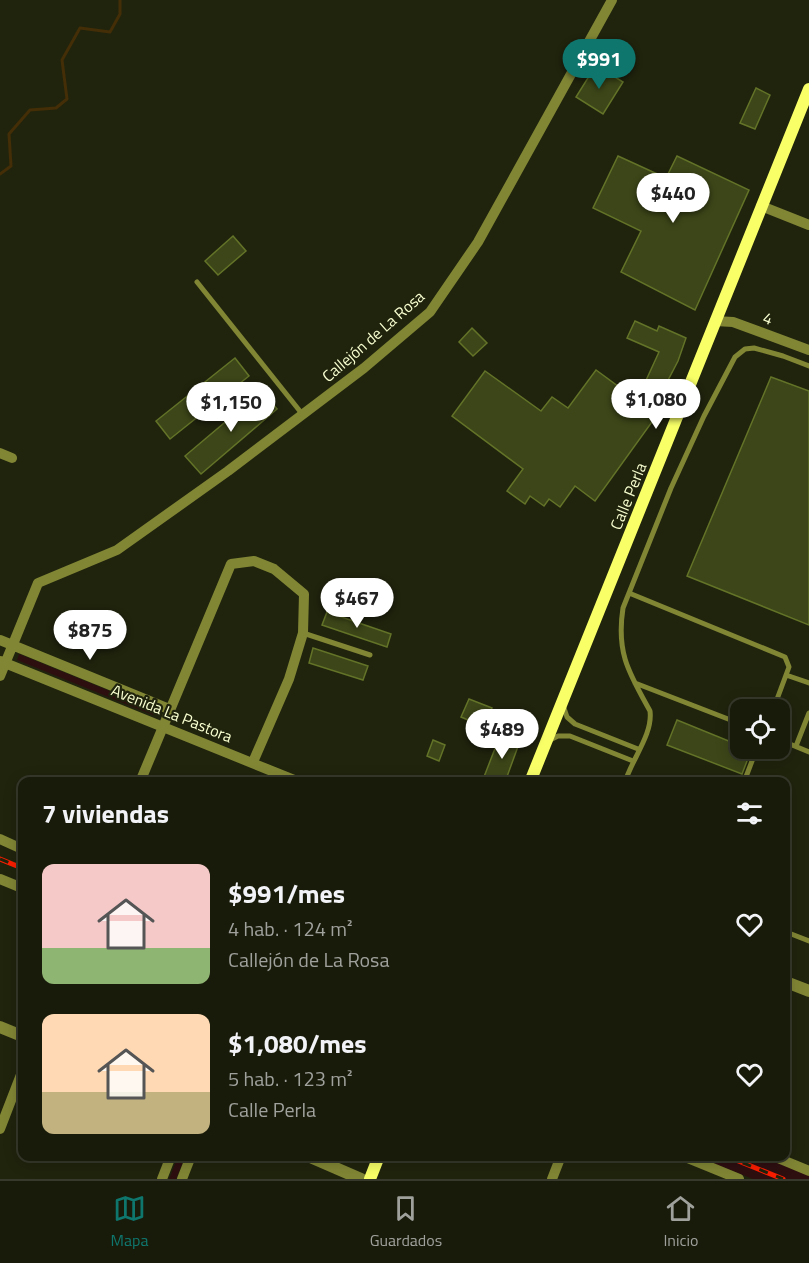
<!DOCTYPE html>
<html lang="es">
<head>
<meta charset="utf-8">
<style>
  body { margin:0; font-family:"Titillium Web",sans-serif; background:#212413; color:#f1f3f6; height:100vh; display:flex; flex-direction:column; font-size:22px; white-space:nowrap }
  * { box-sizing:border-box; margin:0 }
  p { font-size:20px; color:#9fa19c }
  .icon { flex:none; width:33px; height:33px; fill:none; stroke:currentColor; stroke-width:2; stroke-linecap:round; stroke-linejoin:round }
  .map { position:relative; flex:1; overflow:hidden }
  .sheet { position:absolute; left:18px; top:777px; width:772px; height:384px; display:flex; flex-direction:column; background:#181b0a; border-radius:12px; box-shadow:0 3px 15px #0003,0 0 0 2px #36392b }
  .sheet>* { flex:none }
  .buttons { position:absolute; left:730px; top:699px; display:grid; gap:12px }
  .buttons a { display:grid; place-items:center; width:60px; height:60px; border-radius:12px; background:#181b0a; box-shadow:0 3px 15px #0003,0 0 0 2px #36392b; font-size:30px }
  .price { position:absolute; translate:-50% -51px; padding:0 14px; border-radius:21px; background:#fff; color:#222; font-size:20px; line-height:39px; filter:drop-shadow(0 2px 3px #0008) }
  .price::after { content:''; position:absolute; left:50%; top:36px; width:18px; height:14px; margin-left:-9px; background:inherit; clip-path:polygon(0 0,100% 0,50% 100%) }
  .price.selected { background:#0f766e; color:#fff }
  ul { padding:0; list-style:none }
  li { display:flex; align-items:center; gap:18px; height:150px; padding:0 24px }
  li span { display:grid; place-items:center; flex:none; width:168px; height:120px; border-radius:12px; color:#555 }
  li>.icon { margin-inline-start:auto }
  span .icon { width:72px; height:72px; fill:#fffc; stroke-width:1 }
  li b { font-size:26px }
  h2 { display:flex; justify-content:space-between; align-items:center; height:72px; padding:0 24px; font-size:26px }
  .menu { display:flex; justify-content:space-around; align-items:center; height:84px; border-top:2px solid #36392b; background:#181b0a; font-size:16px; color:#9fa19c }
  .menu a { display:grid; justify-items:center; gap:3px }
  .menu .selected { color:#0f766e }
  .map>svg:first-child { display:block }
</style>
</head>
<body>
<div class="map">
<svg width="809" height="1179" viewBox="0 0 809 1179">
  <rect width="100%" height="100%" fill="#20240d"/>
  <!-- green -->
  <path fill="#2e0f10" d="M19,654L156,710L153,715L17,660Z
    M178,1157H185L176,1179H169Z
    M698,1157H768L809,1173V1179H753Z"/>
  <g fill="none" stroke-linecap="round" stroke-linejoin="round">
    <!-- stream -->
    <path stroke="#432e07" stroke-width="3" d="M0,174L11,166L9,134L30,110L56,108L67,99L62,60L80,28L110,32L120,14V0"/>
  </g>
  <!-- building -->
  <path fill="#3c4618" stroke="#637328" stroke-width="1.5" d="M596,65L623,82L603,114L576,97Z
    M756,88L770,95L755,129L740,123Z
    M618,156L666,178L677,156L749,190L695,310L621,272L641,231L593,208Z
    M233,236L246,251L218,275L205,261Z
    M635,321L657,331L659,326L686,338L678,361L652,411L657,415L595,501L575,486L560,507L549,499L544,506L530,496L525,504L507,491L523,469L452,416L485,371L541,411L552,397L568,408L596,370L637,400L659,352L627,338Z
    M472,328L487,343L473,356L459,342Z
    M235,358L249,376L170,439L156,421Z
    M771,377L809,391V625L687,576Z
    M262,391L277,409L201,474L185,456Z
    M327,612L391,634L387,647L322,625Z
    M313,648L368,666L363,680L309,663Z
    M469,699L492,708L485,727L461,717Z
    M677,720L741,746V748H752L742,774L667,745Z
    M501,733L520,741L505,782H482Z
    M433,740L445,745L439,761L427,756Z"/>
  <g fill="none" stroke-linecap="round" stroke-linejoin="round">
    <!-- service -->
    <path stroke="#818635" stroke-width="5" d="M197,282L303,415
      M629,593L785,657L789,667L773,710
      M303,633L370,655
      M786,675L809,683
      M635,683L741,724
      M563,705L567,717L575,724L638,749
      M550,740L558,736H570L633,761
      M780,740L809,752
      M796,746L809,713
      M625,782C632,759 653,734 650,711C629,673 616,653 623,608L671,488L704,416L735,357L745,349L754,348L783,356L809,366
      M744,782L757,748
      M786,932L809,941"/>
    <!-- minor -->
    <path stroke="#818635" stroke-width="10" d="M761,206L809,225
      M715,321L733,322L809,350
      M0,453L12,458
      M0,640L169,709
      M0,661L299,782
      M0,676L38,583L117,550L228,471L364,368L430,312L478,242L612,0
      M140,782L231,564L254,561L274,569L304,594L303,633L289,679L253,762
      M0,839L22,849
      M0,879L22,888
      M0,1129L22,1072
      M683,1156L739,1179
      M773,1156L809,1171
      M162,1179L171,1156
      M182,1179L191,1156
      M552,1179L561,1156"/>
    <!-- tertiary -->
    <path stroke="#818635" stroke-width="12" d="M786,982L809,991
      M0,1027L22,1036
      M308,1156L361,1179"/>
    <!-- secondary -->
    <path stroke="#f8ff67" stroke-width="12" d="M530,782L809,89
      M370,1179L379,1156"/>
    <defs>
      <path id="rail" d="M0,859L22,868
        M726,1156L783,1179"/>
    </defs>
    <!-- rail casing -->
    <use href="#rail" stroke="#fb1e00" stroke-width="5"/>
    <!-- rail -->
    <use href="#rail" stroke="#20240d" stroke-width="3" stroke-dasharray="9" stroke-linecap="butt"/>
  </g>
  <g text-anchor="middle" stroke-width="4.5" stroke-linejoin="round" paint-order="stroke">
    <!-- street labels -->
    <g font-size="16" fill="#f9ffd0" stroke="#20240d">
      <text transform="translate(768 318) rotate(21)" y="6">4</text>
      <text transform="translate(373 336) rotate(-41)" y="6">Callejón de La Rosa</text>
      <text transform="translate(628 496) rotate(-68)" y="6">Calle Perla</text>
      <text transform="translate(172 713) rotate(22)" y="6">Avenida La Pastora</text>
    </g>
  </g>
</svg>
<div class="buttons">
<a><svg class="icon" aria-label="locate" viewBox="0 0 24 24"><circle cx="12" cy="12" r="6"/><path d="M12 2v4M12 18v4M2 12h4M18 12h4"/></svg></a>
</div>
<b class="price selected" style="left:599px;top:90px">$991</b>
<b class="price" style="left:673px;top:224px">$440</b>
<b class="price" style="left:656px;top:430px">$1,080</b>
<b class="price" style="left:231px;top:433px">$1,150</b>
<b class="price" style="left:357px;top:629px">$467</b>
<b class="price" style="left:90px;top:661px">$875</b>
<b class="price" style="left:502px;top:760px">$489</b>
<section class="sheet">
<h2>7 viviendas<svg class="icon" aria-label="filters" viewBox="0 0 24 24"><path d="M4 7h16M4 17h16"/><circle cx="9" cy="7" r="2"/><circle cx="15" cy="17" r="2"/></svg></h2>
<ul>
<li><span style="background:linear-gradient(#f6c9c9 70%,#8fb573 0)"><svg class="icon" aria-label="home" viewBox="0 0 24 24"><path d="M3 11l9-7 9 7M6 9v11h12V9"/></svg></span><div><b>$991/mes</b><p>4 hab. · 124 m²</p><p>Callejón de La Rosa</p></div><svg class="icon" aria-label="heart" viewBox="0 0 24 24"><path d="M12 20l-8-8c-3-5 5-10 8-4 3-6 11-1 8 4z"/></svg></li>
<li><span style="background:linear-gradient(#ffd9b3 65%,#c2b280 0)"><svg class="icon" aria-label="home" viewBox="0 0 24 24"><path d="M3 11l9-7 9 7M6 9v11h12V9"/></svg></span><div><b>$1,080/mes</b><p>5 hab. · 123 m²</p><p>Calle Perla</p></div><svg class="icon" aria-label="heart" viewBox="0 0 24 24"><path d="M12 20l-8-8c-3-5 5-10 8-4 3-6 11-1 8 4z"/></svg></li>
</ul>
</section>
</div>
<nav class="menu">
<a class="selected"><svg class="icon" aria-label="map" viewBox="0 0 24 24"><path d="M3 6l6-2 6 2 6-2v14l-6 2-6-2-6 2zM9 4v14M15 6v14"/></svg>Mapa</a>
<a><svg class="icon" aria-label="saved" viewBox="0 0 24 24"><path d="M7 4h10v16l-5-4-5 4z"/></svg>Guardados</a>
<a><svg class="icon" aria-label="home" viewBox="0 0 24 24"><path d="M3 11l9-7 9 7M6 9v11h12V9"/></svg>Inicio</a>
</nav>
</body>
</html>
